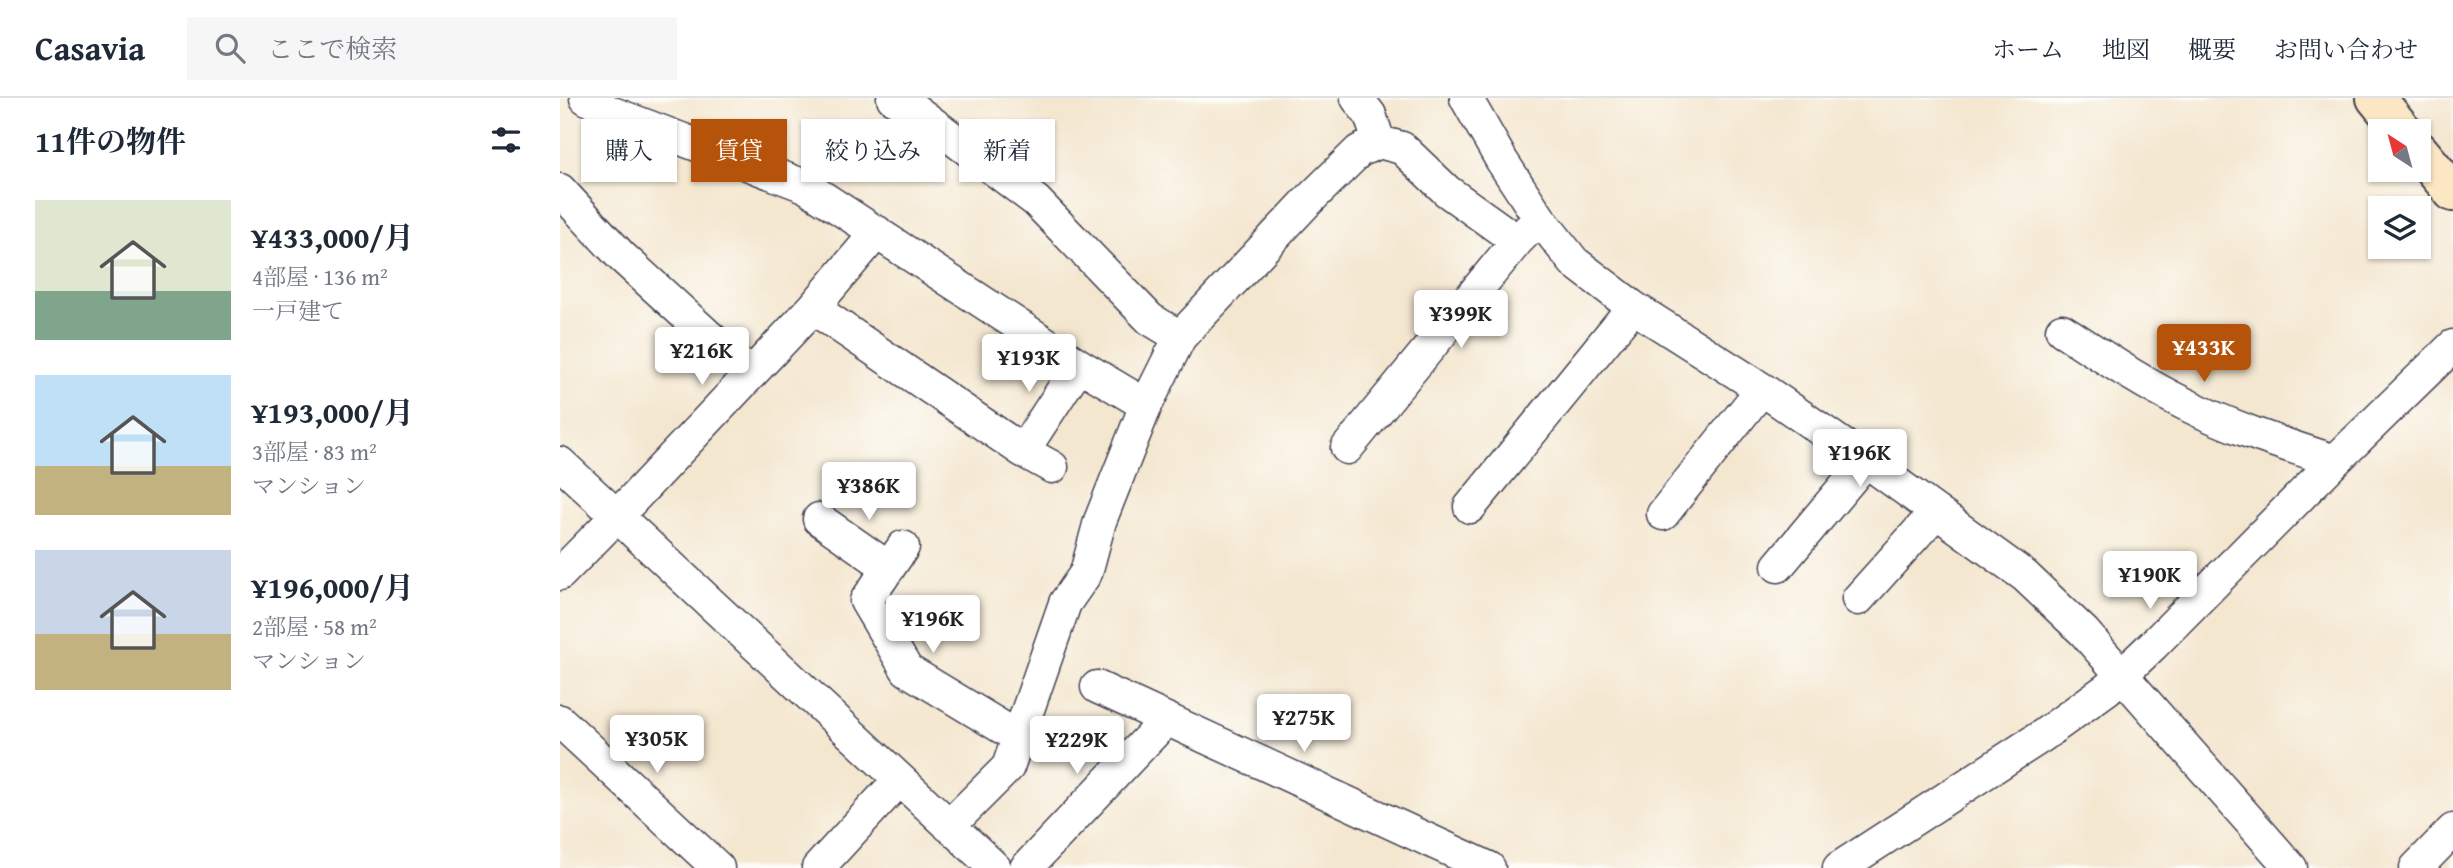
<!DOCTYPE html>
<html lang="ja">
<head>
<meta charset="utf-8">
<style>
  body { margin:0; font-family:"Gentium Book Plus","Noto Serif JP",serif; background:#f6f6f7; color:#1f2937; height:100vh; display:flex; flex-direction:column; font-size:26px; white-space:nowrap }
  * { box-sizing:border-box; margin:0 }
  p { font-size:23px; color:#747a83 }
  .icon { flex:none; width:38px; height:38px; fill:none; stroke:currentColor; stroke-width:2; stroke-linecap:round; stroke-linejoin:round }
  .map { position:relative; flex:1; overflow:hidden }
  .drawer { display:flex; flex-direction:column; background:#fff; width:560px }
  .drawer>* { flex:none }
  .guide { position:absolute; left:21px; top:21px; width:665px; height:63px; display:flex; gap:14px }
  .needle { width:46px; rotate:324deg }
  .buttons { position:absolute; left:1808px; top:21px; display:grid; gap:14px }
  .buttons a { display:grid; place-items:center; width:63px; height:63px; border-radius:0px; background:#fff; box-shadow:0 2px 5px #0004; font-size:35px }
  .price { position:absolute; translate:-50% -60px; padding:0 16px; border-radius:7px; background:#fff; color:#222; font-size:23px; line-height:46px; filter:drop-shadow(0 2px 4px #0008) }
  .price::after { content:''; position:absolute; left:50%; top:42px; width:21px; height:16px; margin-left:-10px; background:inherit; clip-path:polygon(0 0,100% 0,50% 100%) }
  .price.on { background:#b45309; color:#fff }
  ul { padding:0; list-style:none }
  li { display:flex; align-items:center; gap:21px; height:175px; padding:0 35px }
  li span { display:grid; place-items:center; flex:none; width:196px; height:140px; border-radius:0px; color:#555 }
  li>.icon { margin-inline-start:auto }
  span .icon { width:84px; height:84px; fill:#fffc; stroke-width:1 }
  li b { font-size:30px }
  h2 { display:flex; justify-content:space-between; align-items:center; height:84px; padding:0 35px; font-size:30px }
  .tag { padding:0 24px; border-radius:0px; background:#fff; box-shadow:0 2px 5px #0004; font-size:24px; line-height:63px }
  .tag.on { background:#b45309; color:#fff }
  header { display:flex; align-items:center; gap:42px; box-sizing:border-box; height:98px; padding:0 35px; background:#fff; border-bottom:2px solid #e0e1e3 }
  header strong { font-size:33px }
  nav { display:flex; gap:38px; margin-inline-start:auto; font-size:24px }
  .search { width:490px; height:63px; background:#f6f6f7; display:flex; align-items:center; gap:18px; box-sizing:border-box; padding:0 24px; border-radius:0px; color:#747a83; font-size:26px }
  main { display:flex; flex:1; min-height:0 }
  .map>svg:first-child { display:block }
</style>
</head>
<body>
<header>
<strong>Casavia</strong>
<div class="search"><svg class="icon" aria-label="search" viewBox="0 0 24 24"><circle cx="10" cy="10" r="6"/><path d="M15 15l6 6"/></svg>ここで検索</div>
<nav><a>ホーム</a><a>地図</a><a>概要</a><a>お問い合わせ</a></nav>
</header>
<main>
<section class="drawer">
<h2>11件の物件<svg class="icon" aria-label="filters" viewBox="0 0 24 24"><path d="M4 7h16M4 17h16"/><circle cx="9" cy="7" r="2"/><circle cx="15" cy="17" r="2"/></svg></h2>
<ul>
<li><span style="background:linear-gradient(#dfe7d0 65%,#7fa58c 0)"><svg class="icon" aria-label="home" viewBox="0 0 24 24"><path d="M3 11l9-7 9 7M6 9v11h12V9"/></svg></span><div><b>¥433,000/月</b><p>4部屋 · 136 m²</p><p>一戸建て</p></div></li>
<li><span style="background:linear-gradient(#bfe0f5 65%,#c2b280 0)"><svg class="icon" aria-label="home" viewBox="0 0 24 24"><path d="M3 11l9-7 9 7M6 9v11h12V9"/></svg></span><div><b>¥193,000/月</b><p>3部屋 · 83 m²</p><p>マンション</p></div></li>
<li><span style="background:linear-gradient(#c9d6e8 60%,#c2b280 0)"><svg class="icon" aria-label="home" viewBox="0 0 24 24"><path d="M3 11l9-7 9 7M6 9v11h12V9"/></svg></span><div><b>¥196,000/月</b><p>2部屋 · 58 m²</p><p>マンション</p></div></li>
</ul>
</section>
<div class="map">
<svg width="1893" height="770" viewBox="0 0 1893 770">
  <rect width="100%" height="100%" fill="#fdfcf7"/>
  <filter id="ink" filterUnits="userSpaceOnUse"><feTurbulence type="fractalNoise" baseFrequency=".0143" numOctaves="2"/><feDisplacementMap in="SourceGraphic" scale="14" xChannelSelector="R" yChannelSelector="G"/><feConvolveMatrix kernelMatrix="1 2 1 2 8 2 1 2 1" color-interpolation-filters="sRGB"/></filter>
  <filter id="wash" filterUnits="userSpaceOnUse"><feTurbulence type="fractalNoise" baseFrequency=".00686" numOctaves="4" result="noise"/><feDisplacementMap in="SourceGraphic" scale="28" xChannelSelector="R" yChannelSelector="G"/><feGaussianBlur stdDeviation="1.57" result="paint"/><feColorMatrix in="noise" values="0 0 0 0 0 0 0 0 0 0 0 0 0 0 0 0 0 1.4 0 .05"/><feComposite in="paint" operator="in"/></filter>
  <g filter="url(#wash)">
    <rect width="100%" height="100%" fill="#f4e7d0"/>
  </g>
  <g filter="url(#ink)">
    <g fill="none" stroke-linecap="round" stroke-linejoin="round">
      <defs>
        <path id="street" d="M26,0L50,14L245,88L519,267L586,307
          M333,0L351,9L476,103L590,221L620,239
          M797,0L810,17L819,44
          M906,0L942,63L980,121L1014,164L1073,209L1202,291L1306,363L1465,478L1524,534L1731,770
          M0,92L61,158L190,276
          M253,210L463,353L492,369
          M1502,232C1542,258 1582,285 1625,306C1672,330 1726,347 1775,363
          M787,350L957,143L972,128
          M463,353L519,267
          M0,365L435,770
          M910,409L1073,209
          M1103,416L1202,291
          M259,421L329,470
          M343,449L306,503L347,572L458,639
          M1218,468L1306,363
          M0,476L57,418L253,210L317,134
          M1298,501L1376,414
          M537,589L929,770
          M0,623L158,770
          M389,728L448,669L505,505L526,475L540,423L586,307L620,239L745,106L799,53L819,44L842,50L887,93L957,143
          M258,770L339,682
          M466,770L606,622
          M1279,770L1482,638L1547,591L1593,547L1775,363L1893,248
          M1856,770L1893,732"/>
        <path id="secondary" d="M1816,0L1843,33
          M1858,52L1893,94"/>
      </defs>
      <!-- street casing -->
      <use href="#street" stroke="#424051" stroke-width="35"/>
      <!-- secondary casing -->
      <use href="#secondary" stroke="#424051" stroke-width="42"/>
      <!-- street -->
      <use href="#street" stroke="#fff" stroke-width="32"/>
      <!-- secondary -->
      <use href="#secondary" stroke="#fbe7c3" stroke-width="38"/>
    </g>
  </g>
</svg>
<div class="buttons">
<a><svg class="needle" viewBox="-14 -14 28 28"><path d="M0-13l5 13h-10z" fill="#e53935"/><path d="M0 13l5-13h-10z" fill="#747a83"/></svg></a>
<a><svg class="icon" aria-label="layers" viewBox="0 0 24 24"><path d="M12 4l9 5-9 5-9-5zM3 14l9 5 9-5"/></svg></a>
</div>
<b class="price" style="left:901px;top:252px">¥399K</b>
<b class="price on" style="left:1644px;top:286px">¥433K</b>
<b class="price" style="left:142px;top:289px">¥216K</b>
<b class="price" style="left:469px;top:296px">¥193K</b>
<b class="price" style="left:1300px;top:391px">¥196K</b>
<b class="price" style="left:309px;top:424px">¥386K</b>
<b class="price" style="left:1590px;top:513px">¥190K</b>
<b class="price" style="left:373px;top:557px">¥196K</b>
<b class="price" style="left:744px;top:656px">¥275K</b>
<b class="price" style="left:97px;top:677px">¥305K</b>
<b class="price" style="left:517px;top:678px">¥229K</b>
<div class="guide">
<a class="tag">購入</a>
<a class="tag on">賃貸</a>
<a class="tag">絞り込み</a>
<a class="tag">新着</a>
</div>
</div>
</main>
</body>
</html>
